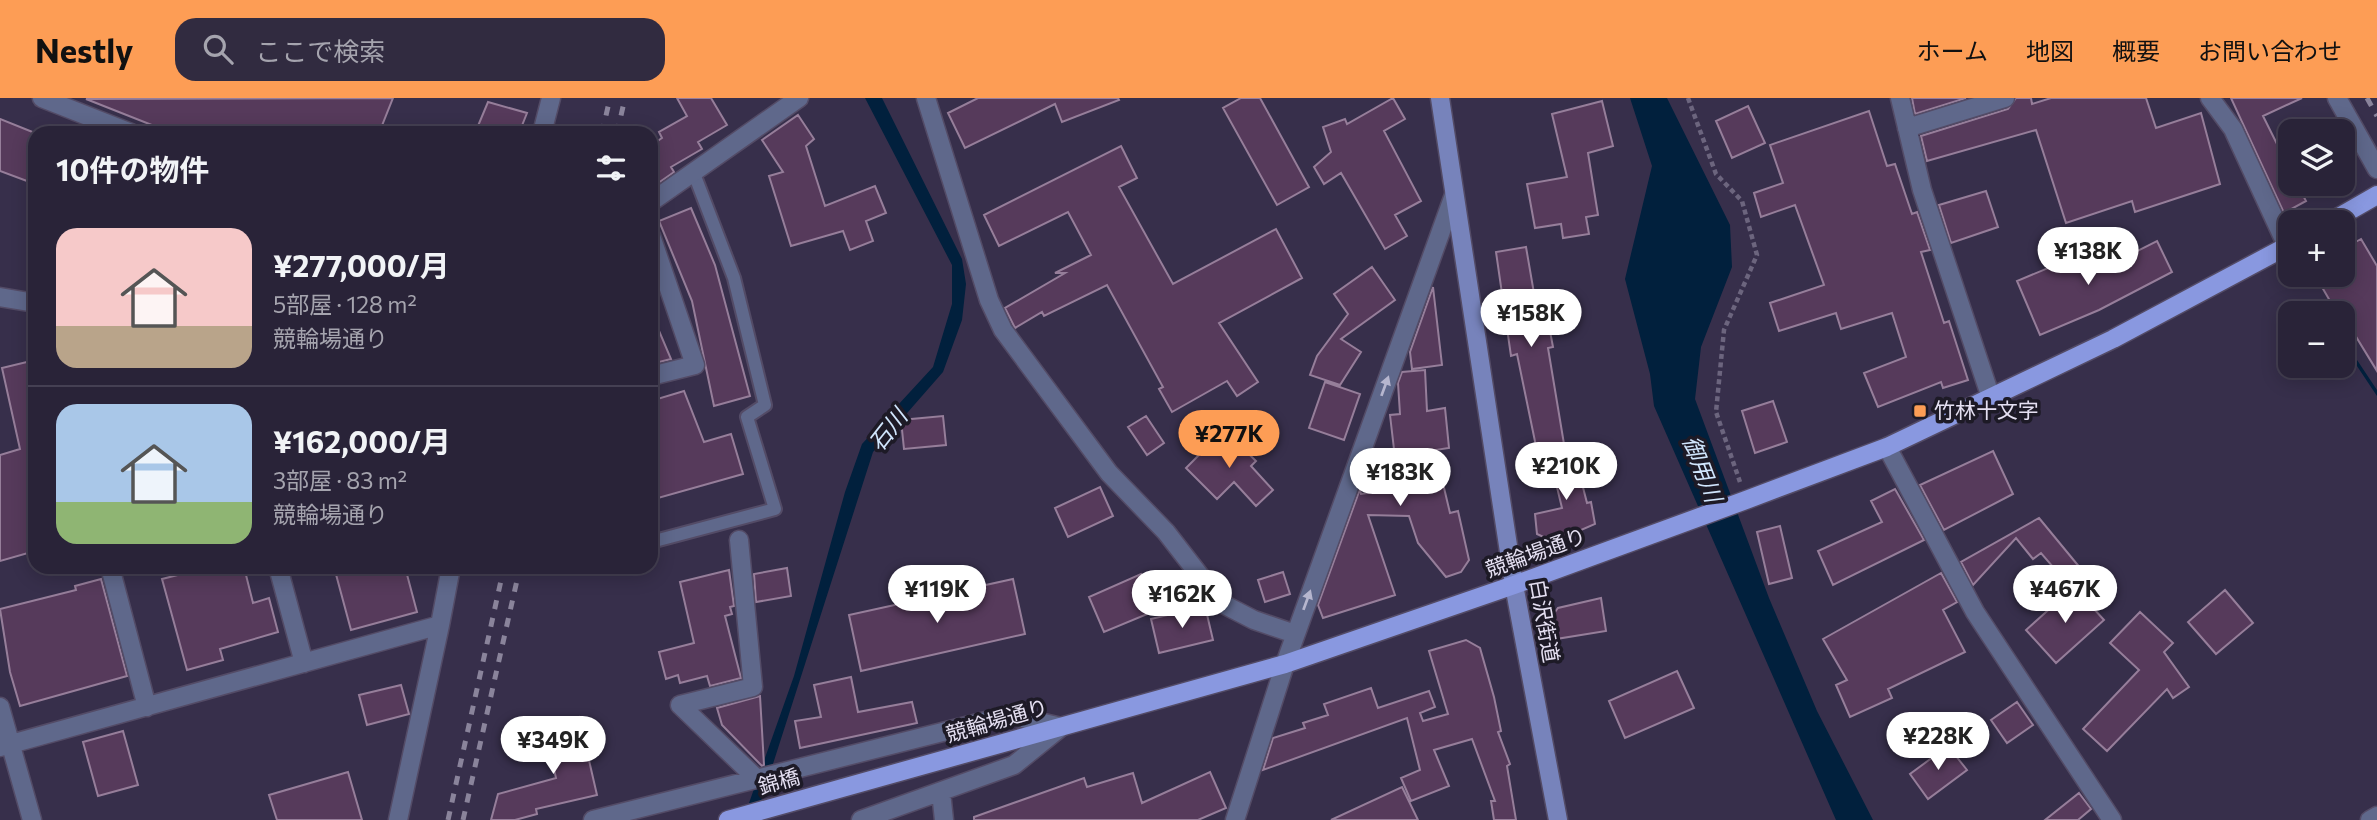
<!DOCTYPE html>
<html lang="ja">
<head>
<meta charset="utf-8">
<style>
  body { margin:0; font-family:Commissioner,"Noto Sans JP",sans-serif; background:#312b40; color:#f1f3f6; height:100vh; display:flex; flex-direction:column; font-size:26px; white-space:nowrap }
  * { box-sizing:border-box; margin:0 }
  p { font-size:23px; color:#a5a4ae }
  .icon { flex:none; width:38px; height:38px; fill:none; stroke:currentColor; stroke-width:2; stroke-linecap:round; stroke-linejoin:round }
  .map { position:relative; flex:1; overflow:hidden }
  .side { position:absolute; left:28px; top:28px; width:630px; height:448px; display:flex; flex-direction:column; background:#292338; border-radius:21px; box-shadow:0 4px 18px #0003,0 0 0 2px #454053 }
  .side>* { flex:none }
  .tools { position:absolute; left:2278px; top:21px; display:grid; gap:14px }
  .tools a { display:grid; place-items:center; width:77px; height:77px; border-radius:14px; background:#292338; box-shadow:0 4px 18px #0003,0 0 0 2px #454053; font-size:35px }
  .price { position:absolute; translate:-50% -60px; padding:0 16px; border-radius:24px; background:#fff; color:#222; font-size:23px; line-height:46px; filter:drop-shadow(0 2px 4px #0008) }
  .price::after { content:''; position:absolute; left:50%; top:42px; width:21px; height:16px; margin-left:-10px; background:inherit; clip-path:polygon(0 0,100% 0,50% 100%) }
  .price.active { background:#fd9d55; color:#111 }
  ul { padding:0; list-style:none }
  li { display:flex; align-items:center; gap:21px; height:175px; padding:0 28px }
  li+li { border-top:2px solid #454053 }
  li span { display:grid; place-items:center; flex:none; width:196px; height:140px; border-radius:21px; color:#555 }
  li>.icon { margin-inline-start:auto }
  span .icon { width:84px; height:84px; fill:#fffc; stroke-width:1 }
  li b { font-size:30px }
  h2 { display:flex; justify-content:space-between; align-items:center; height:84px; padding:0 28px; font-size:30px }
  header { display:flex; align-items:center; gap:42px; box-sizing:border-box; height:98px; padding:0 35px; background:#fd9d55; color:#111 }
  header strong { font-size:33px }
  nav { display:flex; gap:38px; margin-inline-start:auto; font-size:24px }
  .search { width:490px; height:63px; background:#312b40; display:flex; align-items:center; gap:18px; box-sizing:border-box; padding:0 24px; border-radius:21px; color:#a5a4ae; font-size:26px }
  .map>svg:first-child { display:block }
</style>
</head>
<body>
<header>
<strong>Nestly</strong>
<div class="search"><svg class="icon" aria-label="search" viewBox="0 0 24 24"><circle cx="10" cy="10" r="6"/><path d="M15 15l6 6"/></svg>ここで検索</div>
<nav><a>ホーム</a><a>地図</a><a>概要</a><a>お問い合わせ</a></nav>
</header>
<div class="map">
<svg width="2377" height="722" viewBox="0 0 2377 722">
  <rect width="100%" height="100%" fill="#372f4b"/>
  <!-- water -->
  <path fill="#01203d" d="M865,0H882L962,161L966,186L962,222L943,274L873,354L755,722H743L794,578L845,394L862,346L933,269L952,206V167Z
    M1630,0H1667L1730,127L1732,169L1701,249L1695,301L1769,500L1817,613L1873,722H1836L1654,308L1650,276L1625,181L1652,68Z
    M2343,241L2377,292V298L2343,247Z"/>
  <!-- building -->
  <path fill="#563a5b" stroke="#967e9a" stroke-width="2" d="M393,0L379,35H172L86,1Z
    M677,0H711L727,27L698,44L702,51L671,69L674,74L651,90V43L653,46L662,40L659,34L687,18Z
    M978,0H1118L1119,2L1062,24L1055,6L965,50L948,15Z
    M1241,0H1260L1309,89L1277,107L1223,10Z
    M1393,0L1405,21L1384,33L1421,103L1395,117L1407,138L1385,151L1341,75L1324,86L1314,69L1331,54L1323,29L1345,21L1347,26Z
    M1912,0H1966L1915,16Z
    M2016,0H2031L2032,6L2051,0H2146L2156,30L2201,15L2220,86L2135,114L2132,103L2066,125L2036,32L1927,63L1921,38L2008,11Z
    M2231,0H2302L2263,18L2284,60L2291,56V86H2297L2306,103L2284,115Z
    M1602,3L1613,48L1588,55L1598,117L1586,119L1589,136L1563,140L1561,126L1535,130L1527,86L1567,79L1552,16Z
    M488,4L527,15L519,35H475Z
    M1748,8L1765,45L1732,60L1716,23Z
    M1869,13L1887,68L1895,66L1912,116L1917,114L1930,152L1921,154L1944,225L1949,223L1968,282L1943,290L1941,284L1878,309L1864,275L1906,259L1892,215L1841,231L1836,215L1779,233L1770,205L1824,187L1795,107L1761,119L1754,95L1783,85L1770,47Z
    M798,17L814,41L806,48L825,108L875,88L886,115L866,123L873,143L850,152L843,133L791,148L769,78L783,74L762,42Z
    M0,21L35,35V86L0,73Z
    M1121,48L1137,80L1119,89L1173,186L1276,131L1302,180L1219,225L1258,284L1237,298L1227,283L1172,314L1159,291L1163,289L1107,187L1044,218L1042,214L1015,230L1005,210L1065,175H1055L1091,157L1068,114L999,148L984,117Z
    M1986,93L1998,129L1951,145L1939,107Z
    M691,110L715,167L750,298L714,308L692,203L659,123Z
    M2361,141L2377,168V273L2347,224L2344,226L2343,215H2337L2315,177H2343V151Z
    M2157,143L2172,174L2099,212L2040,237L2017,183L2077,158L2086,179Z
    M1526,149L1540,230L1549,228L1553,249L1548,250L1565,352L1538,358L1517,256L1511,258L1496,154Z
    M1372,169L1395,202L1341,241L1361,254L1340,287L1310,277L1317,258L1348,216L1334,196Z
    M1433,189L1442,267L1412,271L1410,254Z
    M651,214L671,261L651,266Z
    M35,262V453L0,463V357L20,351L2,270Z
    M1425,272L1427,313L1445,310L1449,350L1435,352L1450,415L1458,413L1469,462L1461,474L1446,479L1418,445L1409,418L1368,417L1395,497L1323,520L1318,507L1360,391L1361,396L1384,393L1382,379L1397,377L1390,317L1400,316L1398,285L1402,274Z
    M1325,284L1360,296L1344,342L1309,330Z
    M658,288L651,303L684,293L704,344L731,336L743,376L651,402V289Z
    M1773,303L1787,344L1755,355L1742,313Z
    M943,318L946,347L904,351L901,322Z
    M1146,318L1164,345L1147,357L1128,329Z
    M1224,332L1256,363L1251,368L1273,392L1256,408L1234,384L1217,401L1186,370Z
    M1993,353L2013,396L1944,432L1920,387Z
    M1574,354L1587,405L1591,404L1595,426L1565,439L1550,442L1537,436L1535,416L1562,410L1550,360Z
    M1100,389L1113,418L1068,439L1055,410Z
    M1895,391L1924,442L1833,487L1818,453L1882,424L1871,403Z
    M2039,420L2081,471L2066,484L2041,455L2033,461L2016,440L1973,487L1961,464Z
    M1780,428L1792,480L1769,486L1757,434Z
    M209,469H244L253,505L269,500L278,534L220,551L223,562L187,572L162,481Z
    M334,469H405L417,514L351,532Z
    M787,470L791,498L756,504L754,476Z
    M729,472L734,508L730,509L732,516L725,518L741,580L710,588L707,578L680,585L678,577L666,581L659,554L694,545L680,484Z
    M1283,474L1290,496L1265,504L1258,482Z
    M1941,475L1957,504L1943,512L1965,554L1888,591L1892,600L1850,619L1836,587L1847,582L1823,541Z
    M1141,476L1157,512L1104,534L1089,499Z
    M101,481L127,578L20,608L10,574L0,511L76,492L75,488Z
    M1013,481L1025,536L861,573L849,517Z
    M2074,489L2104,522L2056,565L2026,532Z
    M2225,492L2253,525L2216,556L2188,524Z
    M1601,500L1606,533L1556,541L1552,518L1558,510Z
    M1205,508L1213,542L1159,555L1151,521Z
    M2140,514L2173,545L2164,554L2189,589L2173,600L2167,591L2107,653L2083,631L2139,572L2110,545Z
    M1466,542L1480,550L1494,599L1501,633L1498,634L1510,666L1507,668L1516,722H1494L1491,703H1495L1472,641L1434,652L1449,688L1411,703L1401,680L1420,672L1407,620L1263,672L1273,640L1305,630L1303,625L1328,617L1324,606L1371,590L1378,610L1429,593L1435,609L1420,615L1423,623L1448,616L1429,553Z
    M1677,573L1694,610L1625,640L1609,603Z
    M851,579L858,614L912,604L917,625L800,650L795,623L821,619L814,587Z
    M401,587L409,616L367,627L359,597Z
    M760,598L764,667L762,668L722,627L717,610Z
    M2017,604L2033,627L2007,645L1991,622Z
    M579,619L597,697L536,711L537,716L515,722H491L498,696L556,680L544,627Z
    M123,633L138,687L98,698L83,644Z
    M1948,648L1967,672L1928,701L1910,676Z
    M348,674L362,722H277L269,697Z
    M1210,674L1226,710L1198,722H974V719L1084,680L1087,689L1133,675L1142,705Z
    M1402,689L1418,722H1331Z
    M2079,695L2091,711L2078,722H2045Z"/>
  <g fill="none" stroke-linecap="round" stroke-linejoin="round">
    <defs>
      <path id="lane" d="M651,444L775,411L747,319L765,307L734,180L693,73"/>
      <path id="street" d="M42,0L131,35
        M926,0L989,202L1003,232L1109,375L1166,434L1221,505L1254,522L1295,536
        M1900,0L1922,92L1991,300
        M2210,0L2233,31L2287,148
        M2337,0L2377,71
        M1907,30L2005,0
        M542,35L551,0
        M651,104L799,0
        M651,138L695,267L651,278
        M0,199L35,205
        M1887,349L1975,514L2112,722
        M739,442L753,589L680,607L756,680
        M110,469L147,609
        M278,469L304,565
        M0,609L32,722
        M0,649L440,527L451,469
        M941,694L944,722
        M398,722L440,527
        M593,722L1010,617L1061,629
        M861,722L1014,667L1061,629
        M1235,722L1285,566L1454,97
        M2370,722L2377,718"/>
      <path id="secondary" d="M1440,0L1514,487L1558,722"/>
      <path id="primary" d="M2330,124L2377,97
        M728,722L1285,566L1514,487L1746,402L1887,349L2113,241L2291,146"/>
    </defs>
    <!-- lane casing -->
    <use href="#lane" stroke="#534b66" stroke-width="16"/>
    <!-- street casing -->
    <use href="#street" stroke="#534b66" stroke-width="21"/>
    <!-- secondary casing -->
    <use href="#secondary" stroke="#534b66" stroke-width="21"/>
    <!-- primary casing -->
    <use href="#primary" stroke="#534b66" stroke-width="21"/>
    <!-- path -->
    <path stroke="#6c657e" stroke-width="4.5" stroke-dasharray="5 3.5" stroke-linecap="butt" d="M1688,0L1716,76L1742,103L1757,157L1724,232L1716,314L1740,384"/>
    <!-- lane -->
    <use href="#lane" stroke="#5f688b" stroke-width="12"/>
    <!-- street -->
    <use href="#street" stroke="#5f688b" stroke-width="18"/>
    <!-- secondary -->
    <use href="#secondary" stroke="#7783bb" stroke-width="18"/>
    <!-- primary -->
    <use href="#primary" stroke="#8998e0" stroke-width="18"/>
    <!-- rail -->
    <path stroke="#8a849b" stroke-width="5" stroke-dasharray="9 9" stroke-linecap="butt" d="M2367,0L2377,18
      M602,35L610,0
      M617,35L625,0
      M448,722L504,469
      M463,722L520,469"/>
  </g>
  <!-- one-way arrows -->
  <defs><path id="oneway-solid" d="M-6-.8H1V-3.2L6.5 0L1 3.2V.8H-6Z" transform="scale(1.75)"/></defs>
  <g fill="#b6b6ce">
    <use href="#oneway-solid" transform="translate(1385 288) rotate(-70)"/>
    <use href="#oneway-solid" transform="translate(1307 502) rotate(-70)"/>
  </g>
  <!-- markers -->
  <rect fill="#fd9d55" stroke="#1d1a26" stroke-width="2.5" x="1913" y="306" width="14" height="14" rx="3.5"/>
  <g text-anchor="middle" stroke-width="7" stroke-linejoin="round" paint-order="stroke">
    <!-- poi labels -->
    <g font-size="21" fill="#e5e0f2" stroke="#1d1a26" text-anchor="start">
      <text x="1934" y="320">竹林十文字</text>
    </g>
    <!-- street labels -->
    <g font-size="21" fill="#e5e0f2" stroke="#1d1a26">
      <text transform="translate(1536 455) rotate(-20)" y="7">競輪場通り</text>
      <text transform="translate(1544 523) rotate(80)" y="7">白沢街道</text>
      <text transform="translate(997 623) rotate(-16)" y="7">競輪場通り</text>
      <text transform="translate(779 684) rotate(-16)" y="7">錦橋</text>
    </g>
    <!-- water labels -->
    <g font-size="23" font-style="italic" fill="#d1e6fd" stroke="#1d1a26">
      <text transform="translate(888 332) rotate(-52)" y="8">石川</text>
      <text transform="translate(1702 371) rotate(69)" y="8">御用川</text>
    </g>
  </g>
</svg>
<div class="tools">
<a><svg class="icon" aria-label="layers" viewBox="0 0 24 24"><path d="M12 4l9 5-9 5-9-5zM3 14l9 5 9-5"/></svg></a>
<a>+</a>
<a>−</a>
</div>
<b class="price" style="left:2088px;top:189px">¥138K</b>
<b class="price" style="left:1531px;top:251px">¥158K</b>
<b class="price active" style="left:1229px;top:372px">¥277K</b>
<b class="price" style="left:1566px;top:404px">¥210K</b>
<b class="price" style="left:1400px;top:410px">¥183K</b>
<b class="price" style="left:937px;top:527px">¥119K</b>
<b class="price" style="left:2065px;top:527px">¥467K</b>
<b class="price" style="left:1182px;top:532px">¥162K</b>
<b class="price" style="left:1938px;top:674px">¥228K</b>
<b class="price" style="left:553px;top:678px">¥349K</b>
<section class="side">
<h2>10件の物件<svg class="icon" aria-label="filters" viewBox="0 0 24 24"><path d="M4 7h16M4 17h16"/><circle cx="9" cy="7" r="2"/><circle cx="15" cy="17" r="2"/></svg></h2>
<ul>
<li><span style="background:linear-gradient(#f6c9c9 70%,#b9a48a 0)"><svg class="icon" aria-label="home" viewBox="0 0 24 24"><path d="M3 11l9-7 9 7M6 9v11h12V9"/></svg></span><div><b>¥277,000/月</b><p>5部屋 · 128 m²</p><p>競輪場通り</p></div></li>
<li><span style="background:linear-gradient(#a9c7e8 70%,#8fb573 0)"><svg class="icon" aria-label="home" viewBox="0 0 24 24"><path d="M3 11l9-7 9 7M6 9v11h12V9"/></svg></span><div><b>¥162,000/月</b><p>3部屋 · 83 m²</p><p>競輪場通り</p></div></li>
</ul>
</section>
</div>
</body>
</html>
